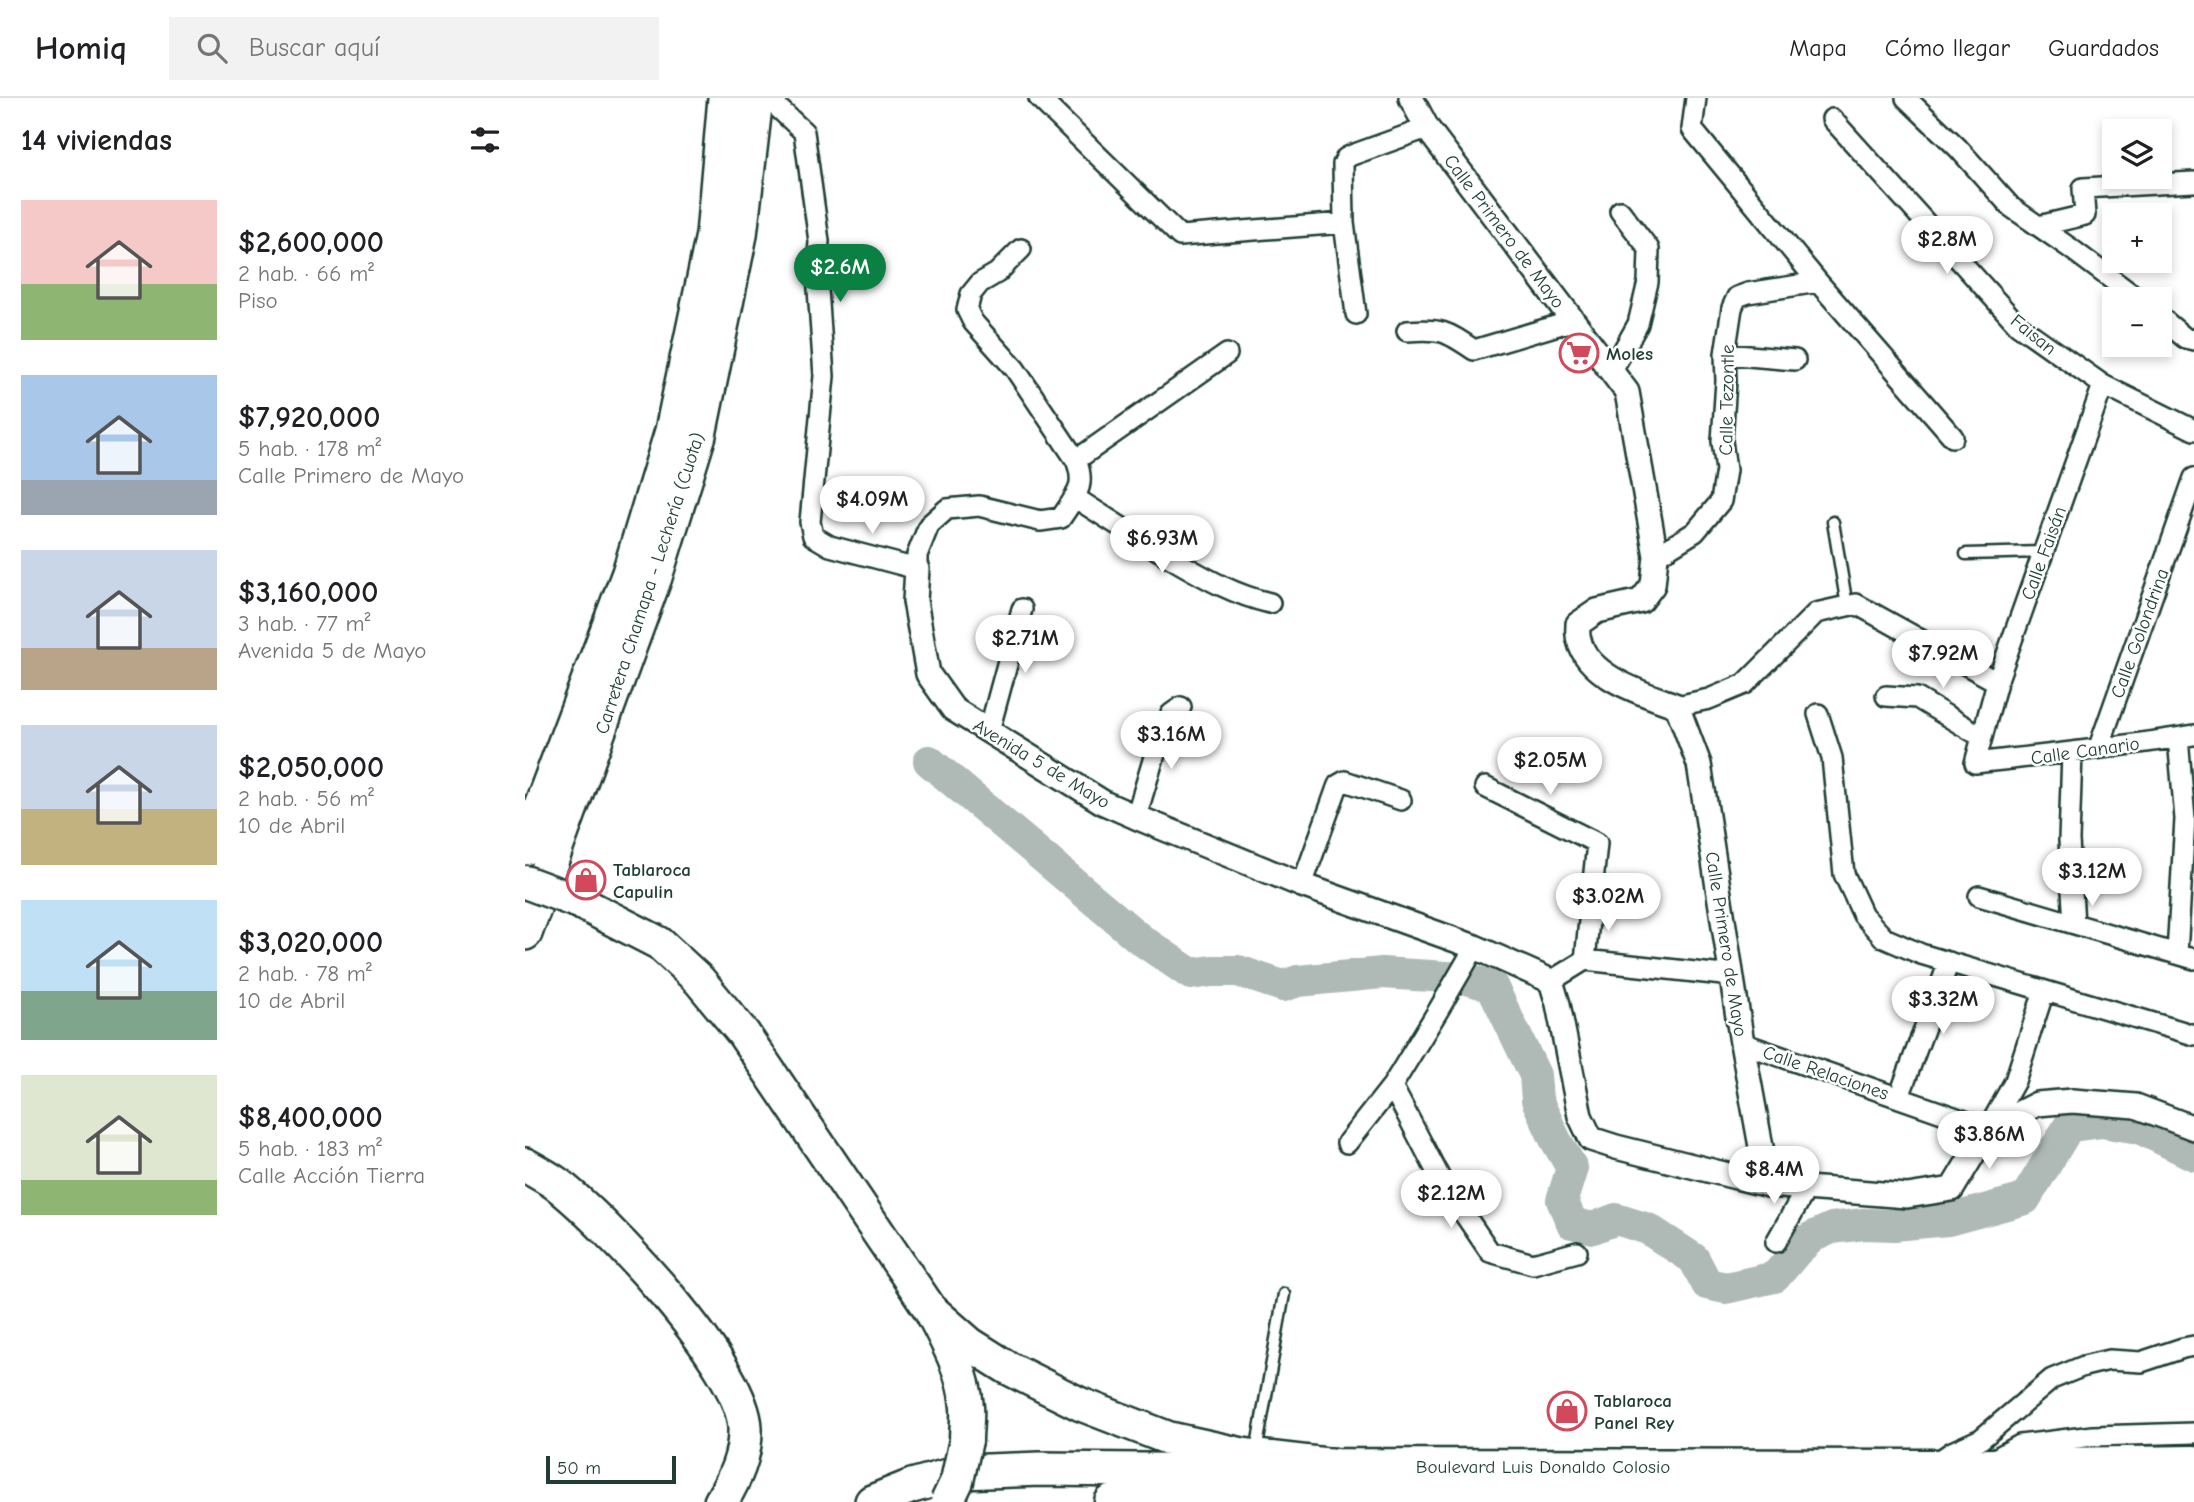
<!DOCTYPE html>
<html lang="es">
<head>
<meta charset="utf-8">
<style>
  body { margin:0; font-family:"Comic Neue",sans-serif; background:#f2f2f2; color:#202124; height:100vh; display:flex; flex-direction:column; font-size:26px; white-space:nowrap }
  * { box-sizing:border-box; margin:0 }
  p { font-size:23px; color:#757577 }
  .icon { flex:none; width:38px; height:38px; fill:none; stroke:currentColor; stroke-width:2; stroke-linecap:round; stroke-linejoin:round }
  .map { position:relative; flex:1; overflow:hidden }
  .details { display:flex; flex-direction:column; background:#fff; width:525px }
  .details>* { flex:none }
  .controls { position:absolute; left:1577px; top:21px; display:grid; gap:14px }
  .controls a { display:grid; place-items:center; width:70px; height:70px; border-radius:0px; background:#fff; box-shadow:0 4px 10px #0003; font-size:35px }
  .scale { position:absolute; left:21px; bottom:18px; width:130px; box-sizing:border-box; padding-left:7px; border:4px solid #1f3d34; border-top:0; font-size:19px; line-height:24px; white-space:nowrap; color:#1f3d34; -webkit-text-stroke:5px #fff; paint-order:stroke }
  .price { position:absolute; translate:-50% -60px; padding:0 16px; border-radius:24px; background:#fff; color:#222; font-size:23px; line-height:46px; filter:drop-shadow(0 2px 4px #0008) }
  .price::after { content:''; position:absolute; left:50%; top:42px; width:21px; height:16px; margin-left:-10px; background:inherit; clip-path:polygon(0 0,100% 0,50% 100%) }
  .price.current { background:#0b8043; color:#fff }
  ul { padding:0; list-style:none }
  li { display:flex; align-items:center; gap:21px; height:175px; padding:0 21px }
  li span { display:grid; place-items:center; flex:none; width:196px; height:140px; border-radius:0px; color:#555 }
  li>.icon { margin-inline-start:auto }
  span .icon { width:84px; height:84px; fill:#fffc; stroke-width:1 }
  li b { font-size:30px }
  h2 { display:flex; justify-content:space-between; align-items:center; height:84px; padding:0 21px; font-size:30px }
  header { display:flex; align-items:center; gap:42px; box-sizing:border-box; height:98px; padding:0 35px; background:#fff; border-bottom:2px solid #e0e0e0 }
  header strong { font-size:33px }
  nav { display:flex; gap:38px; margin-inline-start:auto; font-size:24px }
  .search { width:490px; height:63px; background:#f2f2f2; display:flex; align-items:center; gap:18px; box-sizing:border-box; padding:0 24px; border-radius:0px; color:#757577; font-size:26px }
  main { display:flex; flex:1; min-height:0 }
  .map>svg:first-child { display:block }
</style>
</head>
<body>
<header>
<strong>Homiq</strong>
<div class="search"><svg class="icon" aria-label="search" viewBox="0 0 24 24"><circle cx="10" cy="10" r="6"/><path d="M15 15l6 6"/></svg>Buscar aquí</div>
<nav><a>Mapa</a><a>Cómo llegar</a><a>Guardados</a></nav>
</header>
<main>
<section class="details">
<h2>14 viviendas<svg class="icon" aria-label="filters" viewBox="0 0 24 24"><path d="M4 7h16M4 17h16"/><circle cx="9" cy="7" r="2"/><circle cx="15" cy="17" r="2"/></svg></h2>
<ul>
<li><span style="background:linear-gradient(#f6c9c9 60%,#8fb573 0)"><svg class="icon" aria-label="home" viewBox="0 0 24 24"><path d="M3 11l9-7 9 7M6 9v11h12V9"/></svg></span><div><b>$2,600,000</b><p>2 hab. · 66 m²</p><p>Piso</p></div></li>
<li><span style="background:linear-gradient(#a9c7e8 75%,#9aa5b1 0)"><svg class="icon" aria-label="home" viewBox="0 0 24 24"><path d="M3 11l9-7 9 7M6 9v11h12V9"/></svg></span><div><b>$7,920,000</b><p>5 hab. · 178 m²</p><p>Calle Primero de Mayo</p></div></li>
<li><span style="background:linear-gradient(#c9d6e8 70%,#b9a48a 0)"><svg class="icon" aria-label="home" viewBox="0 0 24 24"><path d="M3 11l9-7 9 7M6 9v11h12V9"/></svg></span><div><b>$3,160,000</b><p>3 hab. · 77 m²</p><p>Avenida 5 de Mayo</p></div></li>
<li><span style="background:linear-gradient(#c9d6e8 60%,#c2b280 0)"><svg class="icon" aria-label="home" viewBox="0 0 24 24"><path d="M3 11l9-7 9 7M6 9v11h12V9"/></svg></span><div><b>$2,050,000</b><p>2 hab. · 56 m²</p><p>10 de Abril</p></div></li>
<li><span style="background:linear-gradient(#bfe0f5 65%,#7fa58c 0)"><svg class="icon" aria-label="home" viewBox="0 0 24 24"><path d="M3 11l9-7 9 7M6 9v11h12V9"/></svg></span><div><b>$3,020,000</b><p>2 hab. · 78 m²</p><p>10 de Abril</p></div></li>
<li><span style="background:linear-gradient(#dfe7d0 75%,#8fb573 0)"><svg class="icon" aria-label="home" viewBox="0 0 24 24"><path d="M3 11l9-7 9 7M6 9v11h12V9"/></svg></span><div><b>$8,400,000</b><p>5 hab. · 183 m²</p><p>Calle Acción Tierra</p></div></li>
</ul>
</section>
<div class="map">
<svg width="1669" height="1404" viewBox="0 0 1669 1404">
  <rect width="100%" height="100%" fill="#fff"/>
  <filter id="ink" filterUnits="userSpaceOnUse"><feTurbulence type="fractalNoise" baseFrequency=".0143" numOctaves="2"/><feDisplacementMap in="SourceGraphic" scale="14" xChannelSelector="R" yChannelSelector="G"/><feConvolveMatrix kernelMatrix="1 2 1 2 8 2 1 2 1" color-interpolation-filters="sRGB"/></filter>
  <g filter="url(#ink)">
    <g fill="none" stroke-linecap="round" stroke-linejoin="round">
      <!-- river -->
      <path stroke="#afbab7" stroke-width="32" d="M404,663L615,841L666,876L687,873H713L758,888L773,883L857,875L938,880L967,888L1010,977L1012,1002L1030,1041L1047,1070L1037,1102L1047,1125L1068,1130L1091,1121L1123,1131L1169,1161L1182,1186L1201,1190L1250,1179L1272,1153L1287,1139L1307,1130L1339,1126L1369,1127L1423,1122L1500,1101L1544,1028L1576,1024L1614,1030L1669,1057"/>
      <defs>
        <path id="service" d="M1308,424L1322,508
          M1441,456L1518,454
          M731,1354L759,1196"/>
        <path id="minor" d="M514,0L655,138L819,125
          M1171,0L1167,31L1293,184L1428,339
          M1381,0L1433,50L1486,109L1545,150L1613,201
          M249,6L279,34L294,143L292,176L299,278L285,424L288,438L305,448L392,471V457L404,427L422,411L454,408L515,423L536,420C550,398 562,389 551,362L490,271L448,224L442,212L446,196L455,185L472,175L496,151
          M1307,21L1493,227L1578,287L1669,332
          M1514,128L1560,117L1558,90L1669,84
          M831,216L819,125L818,66L821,60L827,57L902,30
          M1634,218L1660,240L1669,242
          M882,233C916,230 921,233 949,252L1047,223
          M1200,256L1270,262
          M1086,274L1113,226L1123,184L1124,151L1095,113
          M1578,287L1472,584L1450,665C1523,657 1596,649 1669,637
          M551,362L702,256
          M549,399C583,421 617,443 651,463C682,481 710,497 745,505
          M1131,458L1170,434L1196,403L1201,372L1197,343L1201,283L1200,256L1207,210L1212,199L1223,195L1293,184
          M1361,598L1392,600L1457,639
          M1152,608L1184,601L1220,586L1291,515L1331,506L1472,584
          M1293,616L1307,660L1319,776L1338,817L1359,840L1396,856L1669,937
          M464,633L497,511
          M1574,649L1669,380
          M1547,655L1544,742L1549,826
          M960,689L1072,745L1060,862L1026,883
          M611,719L629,659L646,616L656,609
          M777,787L813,687L820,683L876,702
          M1454,798L1669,861
          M1652,856L1660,721L1653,640
          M1060,862L1207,878
          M1217,945L1463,1031L1490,983L1519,893
          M867,988L916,1082L965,1154L1008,1166L1052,1154
          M1374,999L1424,864
          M822,1045L867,988L914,911L950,849
          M1251,1144L1281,1091
          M1466,1363L1495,1347L1568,1338L1669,1335
          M1411,1365L1427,1354L1456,1341L1527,1281L1559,1268L1584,1262L1616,1264L1658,1250L1669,1248"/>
        <path id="tertiary" d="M886,0L902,30L1102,294L1131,458L1128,487L1116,503L1072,513L1053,526C1053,531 1052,537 1054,542C1063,580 1120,596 1152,608L1174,666L1217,945L1243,1087
          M392,471L390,503L403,576L428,611L579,705L611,719L777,787L950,849L1026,883L1033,906L1055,1018L1066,1041L1091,1049L1243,1087L1382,1098L1427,1091L1463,1031L1512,1006L1547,1003L1611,1008L1669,1030"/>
        <path id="trunk" d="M54,804L134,845L174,882L218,935L405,1211C421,1242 439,1273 442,1309C443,1320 441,1331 441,1342
          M405,1211L445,1246L483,1270L555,1306L643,1340L720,1357L806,1367L1408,1368L1669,1364
          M586,1404L647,1394H811L924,1396L1128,1393L1212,1395H1669"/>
        <path id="motorway" d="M0,750L104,475L147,333L188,137L200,0
          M0,835L130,479L174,337L215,137L231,0
          M0,1067C11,1073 22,1079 32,1086C82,1125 216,1266 220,1329C221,1358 210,1380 196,1404
          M347,1404L387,1388L437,1374L515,1371L721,1373L806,1367"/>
      </defs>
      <!-- service casing -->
      <use href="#service" stroke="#1f3d34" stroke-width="15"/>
      <!-- minor casing -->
      <use href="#minor" stroke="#1f3d34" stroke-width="24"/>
      <!-- tertiary casing -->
      <use href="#tertiary" stroke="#1f3d34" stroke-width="28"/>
      <!-- trunk casing -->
      <use href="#trunk" stroke="#1f3d34" stroke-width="37"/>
      <!-- motorway casing -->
      <use href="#motorway" stroke="#1f3d34" stroke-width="38"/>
      <!-- service -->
      <use href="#service" stroke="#fff" stroke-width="10"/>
      <!-- minor -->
      <use href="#minor" stroke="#fff" stroke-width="19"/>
      <!-- tertiary -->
      <use href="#tertiary" stroke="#fff" stroke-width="23"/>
      <!-- trunk -->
      <use href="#trunk" stroke="#fff" stroke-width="32"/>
      <!-- motorway -->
      <use href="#motorway" stroke="#fff" stroke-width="33"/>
      <defs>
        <path id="trunk-bridge" d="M0,784L54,804
          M422,1404L432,1383L441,1342"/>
      </defs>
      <!-- trunk-bridge casing -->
      <use href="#trunk-bridge" stroke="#1f3d34" stroke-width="37" stroke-linecap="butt"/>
      <!-- trunk-bridge -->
      <use href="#trunk-bridge" stroke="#fff" stroke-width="32"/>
    </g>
  </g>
  <!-- icons -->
  <defs>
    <symbol id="supermarket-ring" viewBox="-11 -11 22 22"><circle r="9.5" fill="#fff" stroke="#d1495b" stroke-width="1.5"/><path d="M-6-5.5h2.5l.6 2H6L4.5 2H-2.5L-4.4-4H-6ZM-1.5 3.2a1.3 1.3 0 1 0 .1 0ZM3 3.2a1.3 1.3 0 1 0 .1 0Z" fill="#d1495b"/></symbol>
    <symbol id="shop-ring" viewBox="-11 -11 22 22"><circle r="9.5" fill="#fff" stroke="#d1495b" stroke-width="1.5"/><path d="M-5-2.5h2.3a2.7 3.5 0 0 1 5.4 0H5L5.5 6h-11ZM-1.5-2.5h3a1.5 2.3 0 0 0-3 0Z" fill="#d1495b"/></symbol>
  </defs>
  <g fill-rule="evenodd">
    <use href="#supermarket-ring" x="1032" y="233" width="44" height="44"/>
    <use href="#shop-ring" x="39" y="760" width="44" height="44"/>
    <use href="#shop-ring" x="1020" y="1291" width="44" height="44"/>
  </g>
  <g text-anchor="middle" stroke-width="5" stroke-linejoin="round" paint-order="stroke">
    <!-- street labels -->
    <g font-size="19" fill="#1f3d34" stroke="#fff">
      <text transform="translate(980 133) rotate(53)" y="7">Calle Primero de Mayo</text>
      <text transform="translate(1509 236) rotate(39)" y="7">Faisan</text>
      <text transform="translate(1201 302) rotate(-89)" y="7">Calle Tezontle</text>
      <text transform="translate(1518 455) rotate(-70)" y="7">Calle Faisán</text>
      <text transform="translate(124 485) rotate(-72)" y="7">Carretera Chamapa - Lechería (Cuota)</text>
      <text transform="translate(1614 535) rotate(-70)" y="7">Calle Golondrina</text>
      <text transform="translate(1560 652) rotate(-8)" y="7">Calle Canario</text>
      <text transform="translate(517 665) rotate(31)" y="7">Avenida 5 de Mayo</text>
      <text transform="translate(1202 846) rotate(81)" y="7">Calle Primero de Mayo</text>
      <text transform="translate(1301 974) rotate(19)" y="7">Calle Relaciones</text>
      <text x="1018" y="1375">Boulevard Luis Donaldo Colosio</text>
    </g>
    <!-- poi labels -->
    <g font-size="19" font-weight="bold" fill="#1f3d34" stroke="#fff" text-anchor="start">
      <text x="1081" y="262">Moles</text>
      <text x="88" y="778">Tablaroca<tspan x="88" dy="22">Capulin</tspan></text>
      <text x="1069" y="1309">Tablaroca<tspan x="1069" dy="22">Panel Rey</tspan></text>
    </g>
  </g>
</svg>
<div class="controls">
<a><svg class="icon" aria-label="layers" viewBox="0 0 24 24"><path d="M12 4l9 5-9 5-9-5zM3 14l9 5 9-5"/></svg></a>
<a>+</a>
<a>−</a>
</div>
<div class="scale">50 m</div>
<b class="price" style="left:1422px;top:178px">$2.8M</b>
<b class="price current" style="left:315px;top:206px">$2.6M</b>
<b class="price" style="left:347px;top:438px">$4.09M</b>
<b class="price" style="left:637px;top:477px">$6.93M</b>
<b class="price" style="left:500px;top:577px">$2.71M</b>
<b class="price" style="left:1418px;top:592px">$7.92M</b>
<b class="price" style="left:646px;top:673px">$3.16M</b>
<b class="price" style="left:1025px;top:699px">$2.05M</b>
<b class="price" style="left:1567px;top:810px">$3.12M</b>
<b class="price" style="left:1083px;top:835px">$3.02M</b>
<b class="price" style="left:1418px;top:938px">$3.32M</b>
<b class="price" style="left:1464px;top:1073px">$3.86M</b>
<b class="price" style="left:1249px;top:1108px">$8.4M</b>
<b class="price" style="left:926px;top:1132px">$2.12M</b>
</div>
</main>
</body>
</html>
